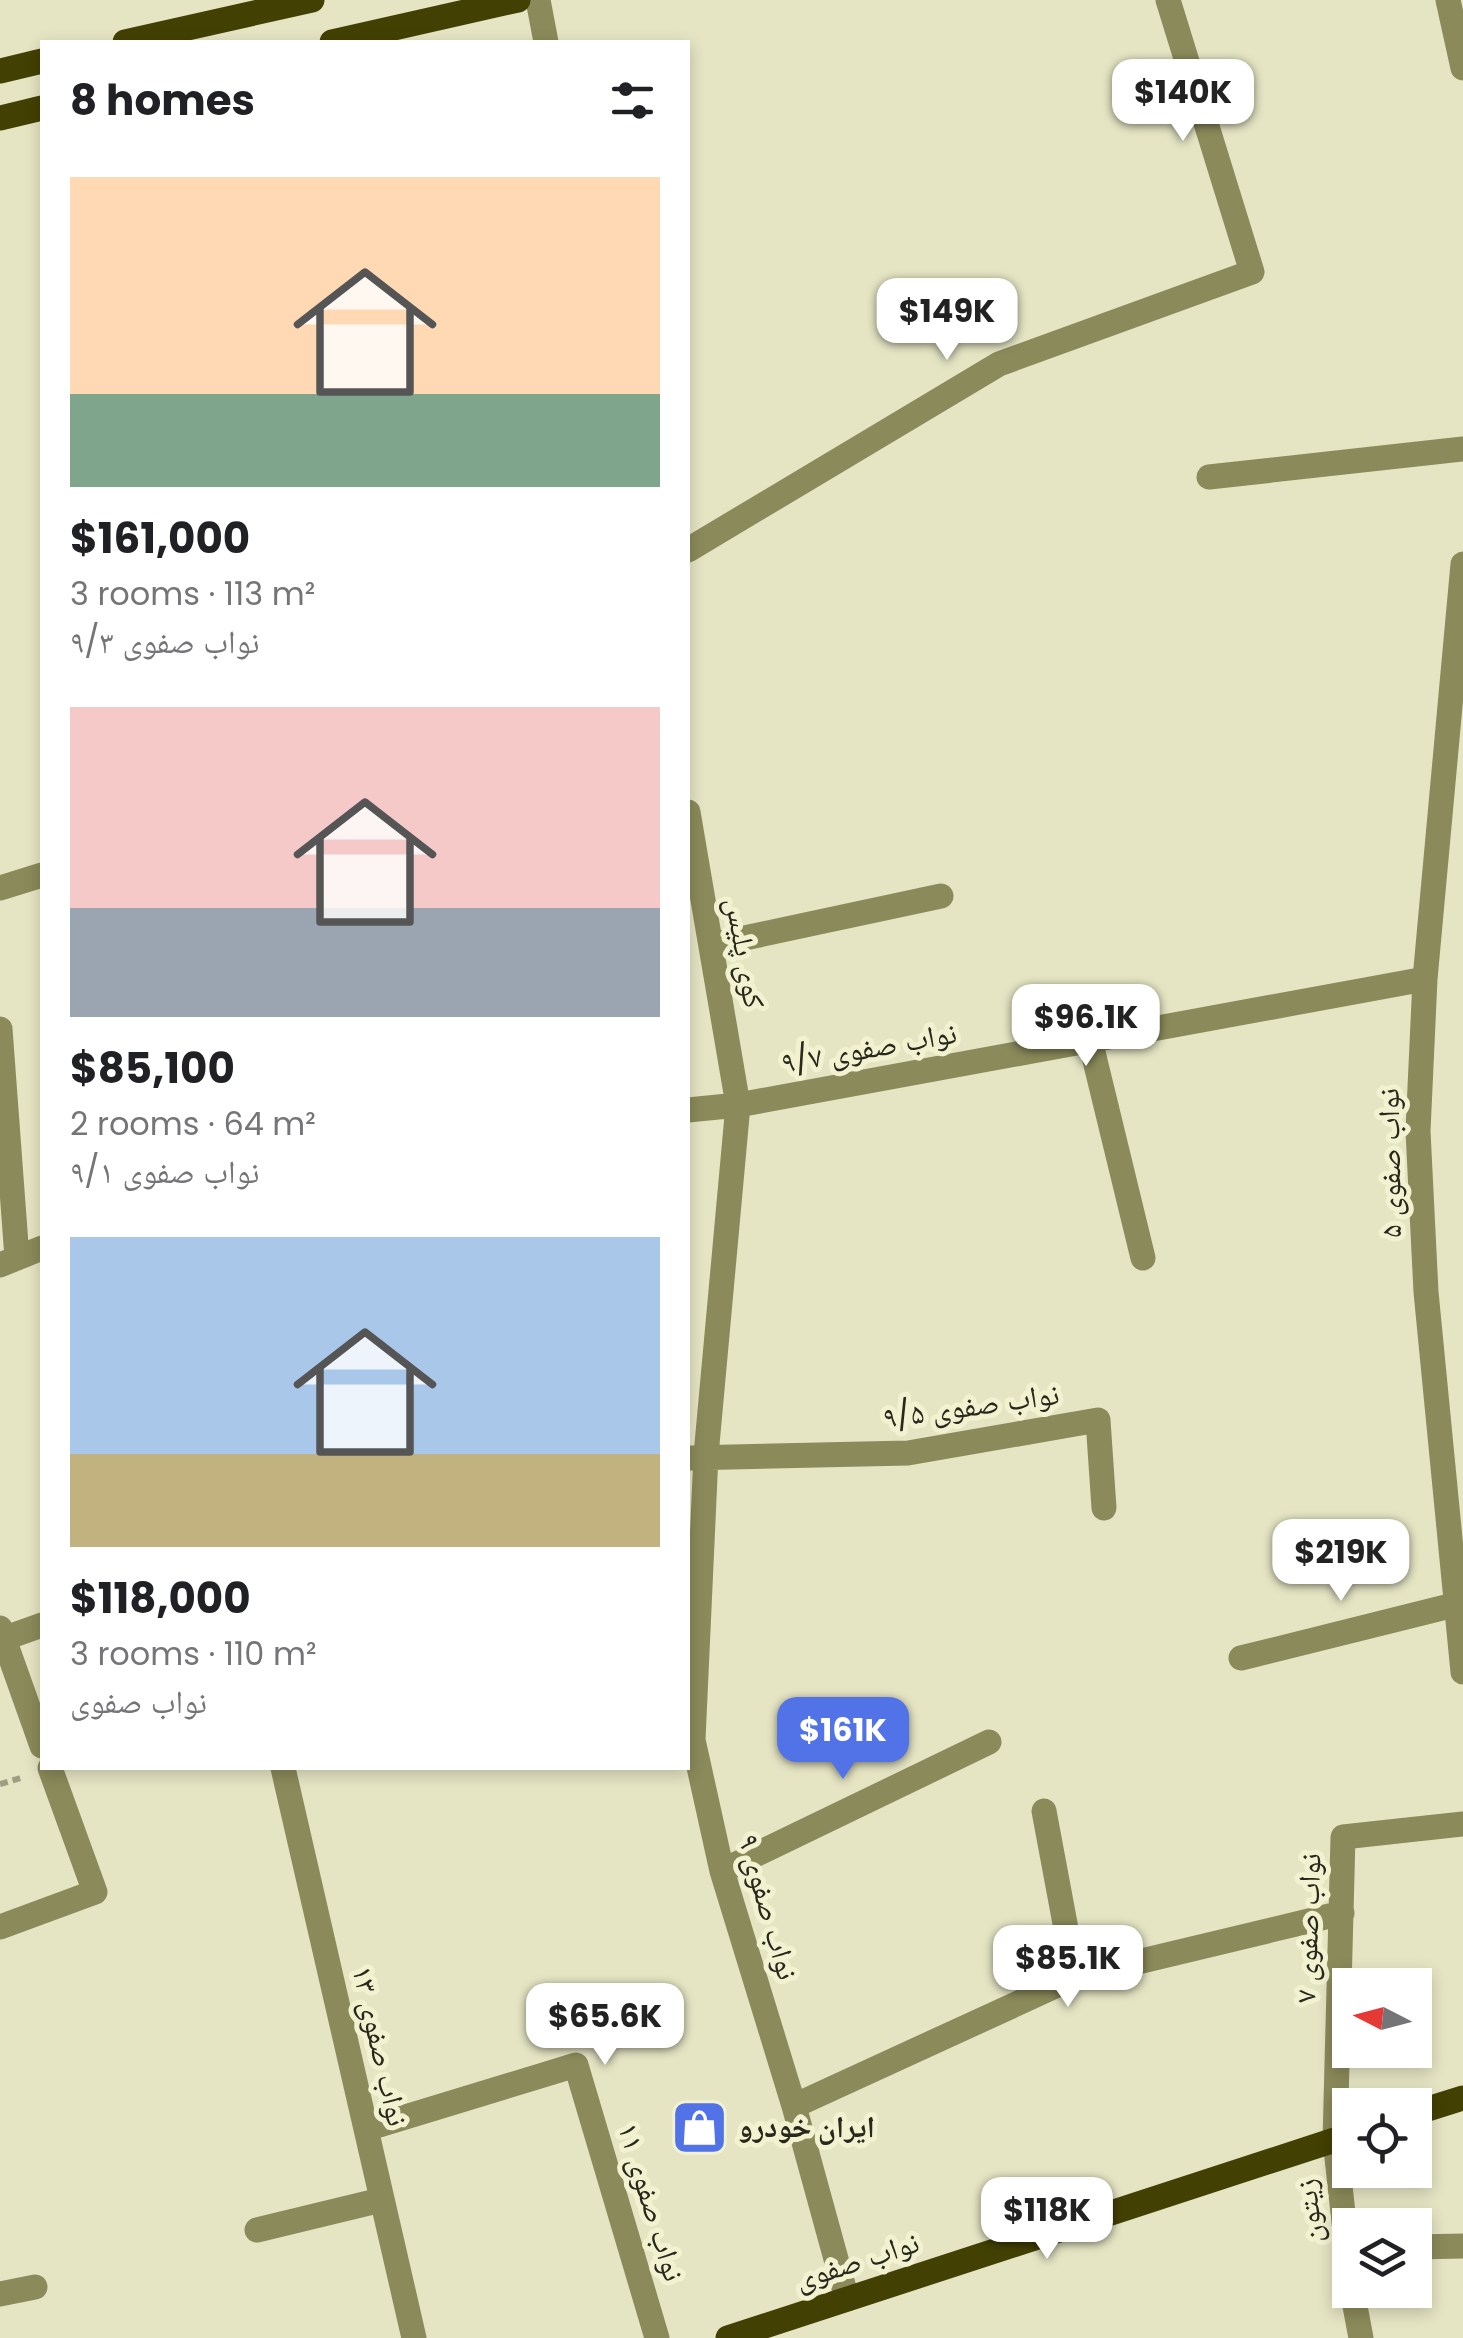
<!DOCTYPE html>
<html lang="en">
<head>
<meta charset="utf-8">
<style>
  body { margin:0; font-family:Poppins,"Noto Naskh Arabic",sans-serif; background:#f6f6f6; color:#202124; height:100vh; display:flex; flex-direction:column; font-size:38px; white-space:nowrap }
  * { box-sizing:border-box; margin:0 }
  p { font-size:32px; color:#757577 }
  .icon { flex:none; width:55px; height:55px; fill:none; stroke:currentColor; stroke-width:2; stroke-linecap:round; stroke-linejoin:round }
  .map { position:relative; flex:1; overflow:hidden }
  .panel { position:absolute; left:40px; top:40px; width:650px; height:1730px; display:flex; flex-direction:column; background:#fff; border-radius:0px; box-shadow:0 5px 15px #0003 }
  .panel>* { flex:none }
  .needle { width:65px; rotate:276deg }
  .fabs { position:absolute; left:1332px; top:1968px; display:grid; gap:20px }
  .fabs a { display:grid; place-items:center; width:100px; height:100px; border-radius:0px; background:#fff; box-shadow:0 5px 15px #0003; font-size:50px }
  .price { position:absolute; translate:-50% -85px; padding:0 22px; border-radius:20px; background:#fff; color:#222; font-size:32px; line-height:65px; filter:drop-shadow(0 2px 5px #0008) }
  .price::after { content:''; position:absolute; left:50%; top:60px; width:30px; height:22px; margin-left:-15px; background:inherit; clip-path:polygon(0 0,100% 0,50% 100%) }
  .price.current { background:#5272e7; color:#fff }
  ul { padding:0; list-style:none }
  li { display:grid; align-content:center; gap:20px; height:530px; padding:0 30px }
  li span { display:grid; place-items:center; height:310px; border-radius:0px; color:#555 }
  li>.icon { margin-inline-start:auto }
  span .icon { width:180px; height:180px; fill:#fffc; stroke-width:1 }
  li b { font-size:42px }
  h2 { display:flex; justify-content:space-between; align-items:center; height:120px; padding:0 30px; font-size:42px }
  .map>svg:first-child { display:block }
</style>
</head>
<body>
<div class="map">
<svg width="1463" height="2338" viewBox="0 0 1463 2338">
  <rect width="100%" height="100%" fill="#e5e5c4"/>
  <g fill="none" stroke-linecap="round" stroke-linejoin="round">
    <!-- path -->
    <path stroke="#9e9e85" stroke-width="6" stroke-dasharray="8 5" stroke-linecap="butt" d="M0,1784L21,1778"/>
    <!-- minor -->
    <path stroke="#8b8a5a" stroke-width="25" d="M538,0L546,42
      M1448,0L1463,68
      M1209,477L1463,449
      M688,550L999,364L1252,272L1168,0
      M1463,564L1425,979L1418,1131L1426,1292L1463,1672
      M688,812L738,1105L706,1455L693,1740L722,1871L794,2106L847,2299
      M0,888L42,875
      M712,945L941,896
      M0,1029L17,1258
      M1090,1040L1143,1258
      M688,1110L738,1105L1425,979
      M0,1265L42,1248
      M688,1458L908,1453L1098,1420L1104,1508
      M0,1628L42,1746
      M0,1640L42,1625
      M1241,1658L1454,1605
      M283,1768L414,2338
      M1044,1811L1075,1977
      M722,1871L989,1742
      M0,1927L95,1892L50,1768
      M794,2106L1075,1977L1342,1913
      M366,2129L576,2065L657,2338
      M257,2230L381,2200
      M1415,2247L1463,2246
      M1350,2277L1335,2140L1343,1837L1463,1824
      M1352,2290L1361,2338
      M0,2294L35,2287"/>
    <!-- major -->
    <path stroke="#434003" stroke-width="25" d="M125,42L312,0
      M332,42L518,0
      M0,71L42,61
      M0,118L42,108
      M1415,2113L1463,2098
      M728,2338L1350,2135"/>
  </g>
  <!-- icons -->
  <defs>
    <symbol id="shop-square" viewBox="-11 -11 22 22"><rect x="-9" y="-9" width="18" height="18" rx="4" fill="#5272e7" stroke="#f2f2d1"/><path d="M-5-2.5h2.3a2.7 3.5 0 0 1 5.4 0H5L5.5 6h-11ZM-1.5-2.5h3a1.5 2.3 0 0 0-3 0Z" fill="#fff"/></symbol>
  </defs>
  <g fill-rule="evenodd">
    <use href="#shop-square" x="668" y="2096" width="63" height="63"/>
  </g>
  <g text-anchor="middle" stroke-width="10" stroke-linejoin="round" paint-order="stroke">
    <!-- street labels -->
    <g font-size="30" fill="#28281c" stroke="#f2f2d1">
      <text transform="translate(745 953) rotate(80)" y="10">کوی پلیس</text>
      <text transform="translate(869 1048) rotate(-10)" y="10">نواب صفوی ۹/۷</text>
      <text transform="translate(1390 1163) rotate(-91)" y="10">نواب صفوی ۵</text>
      <text transform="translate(971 1406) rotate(-8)" y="10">نواب صفوی ۹/۵</text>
      <text transform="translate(768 1907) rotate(74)" y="10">نواب صفوی ۹</text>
      <text transform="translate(1308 1928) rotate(-88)" y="10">نواب صفوی ۷</text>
      <text transform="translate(380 2046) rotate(77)" y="10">نواب صفوی ۱۳</text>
      <text transform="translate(651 2202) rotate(73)" y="10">نواب صفوی ۱۱</text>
      <text transform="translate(1309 2211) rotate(-96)" y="10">زیتون</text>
      <text transform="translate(857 2261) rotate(-18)" y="10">نواب صفوی</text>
    </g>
    <!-- poi labels -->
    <g font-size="30" font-weight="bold" fill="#28281c" stroke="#f2f2d1" text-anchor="start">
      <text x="738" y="2137">ایران خودرو</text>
    </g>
  </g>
</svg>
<div class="fabs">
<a><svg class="needle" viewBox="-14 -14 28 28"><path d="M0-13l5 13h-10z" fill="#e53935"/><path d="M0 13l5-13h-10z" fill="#757577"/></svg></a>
<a><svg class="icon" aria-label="locate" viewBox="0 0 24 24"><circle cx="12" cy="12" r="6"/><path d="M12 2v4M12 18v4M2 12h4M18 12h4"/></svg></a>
<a><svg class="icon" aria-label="layers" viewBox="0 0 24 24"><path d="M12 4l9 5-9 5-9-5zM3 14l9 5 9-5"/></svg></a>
</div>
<b class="price" style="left:1183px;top:144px">$140K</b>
<b class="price" style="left:947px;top:363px">$149K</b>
<b class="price" style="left:1086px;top:1069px">$96.1K</b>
<b class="price" style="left:1341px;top:1604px">$219K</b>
<b class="price current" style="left:843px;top:1782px">$161K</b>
<b class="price" style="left:1068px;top:2010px">$85.1K</b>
<b class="price" style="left:605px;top:2068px">$65.6K</b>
<b class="price" style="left:1047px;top:2262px">$118K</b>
<section class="panel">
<h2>8 homes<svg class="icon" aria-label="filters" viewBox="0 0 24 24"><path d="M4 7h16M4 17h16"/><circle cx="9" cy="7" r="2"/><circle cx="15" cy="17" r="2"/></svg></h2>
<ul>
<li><span style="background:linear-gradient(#ffd9b3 70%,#7fa58c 0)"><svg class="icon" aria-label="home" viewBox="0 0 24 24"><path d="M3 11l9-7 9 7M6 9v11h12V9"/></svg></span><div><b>$161,000</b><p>3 rooms · 113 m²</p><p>نواب صفوی ۹/۳</p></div></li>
<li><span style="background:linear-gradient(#f6c9c9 65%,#9aa5b1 0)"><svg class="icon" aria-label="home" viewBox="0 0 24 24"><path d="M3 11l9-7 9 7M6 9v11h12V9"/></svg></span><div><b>$85,100</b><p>2 rooms · 64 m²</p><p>نواب صفوی ۹/۱</p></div></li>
<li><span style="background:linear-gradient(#a9c7e8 70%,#c2b280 0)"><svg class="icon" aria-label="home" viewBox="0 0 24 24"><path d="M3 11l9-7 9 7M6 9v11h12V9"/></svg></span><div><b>$118,000</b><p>3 rooms · 110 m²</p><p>نواب صفوی</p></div></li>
</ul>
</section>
</div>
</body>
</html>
